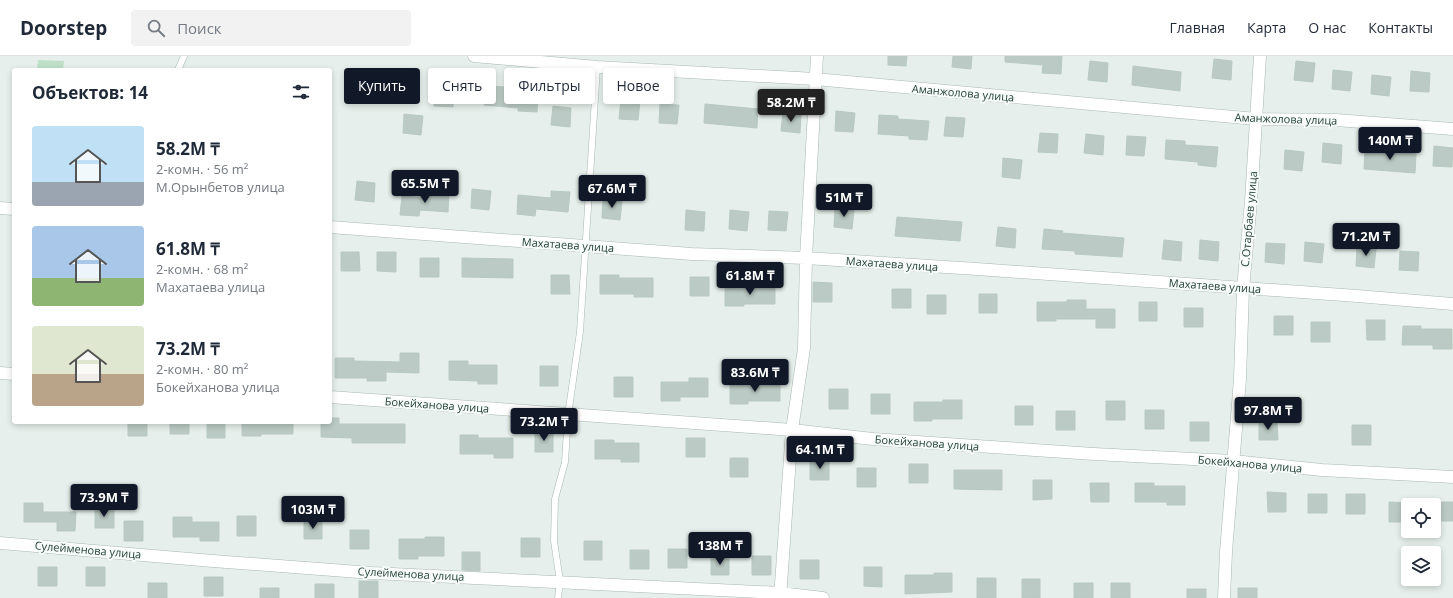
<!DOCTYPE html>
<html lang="ru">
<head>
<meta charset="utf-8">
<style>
  body { margin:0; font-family:"Open Sans",sans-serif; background:#f2f2f3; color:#1f2937; height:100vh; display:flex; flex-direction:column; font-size:15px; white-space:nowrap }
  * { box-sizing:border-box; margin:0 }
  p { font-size:13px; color:#747a83 }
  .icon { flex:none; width:22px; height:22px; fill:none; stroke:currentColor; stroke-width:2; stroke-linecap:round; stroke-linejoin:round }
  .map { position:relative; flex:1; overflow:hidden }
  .sheet { position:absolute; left:12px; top:12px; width:320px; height:356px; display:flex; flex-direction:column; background:#fff; border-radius:4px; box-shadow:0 2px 6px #0003 }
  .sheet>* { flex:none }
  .top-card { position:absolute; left:344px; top:12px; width:380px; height:36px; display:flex; gap:8px }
  .tools { position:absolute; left:1401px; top:442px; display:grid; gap:8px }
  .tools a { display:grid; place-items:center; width:40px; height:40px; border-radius:4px; background:#fff; box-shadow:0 2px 6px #0003; font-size:20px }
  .price { position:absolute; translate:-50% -34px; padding:0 9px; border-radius:4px; background:#111827; color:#fff; font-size:13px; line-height:26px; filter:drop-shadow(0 1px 2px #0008) }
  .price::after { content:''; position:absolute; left:50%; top:24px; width:12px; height:9px; margin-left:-6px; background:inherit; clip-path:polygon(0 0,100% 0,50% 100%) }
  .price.active { background:#222; color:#fff }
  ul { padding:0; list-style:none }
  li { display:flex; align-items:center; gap:12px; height:100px; padding:0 20px }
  li span { display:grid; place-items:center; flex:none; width:112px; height:80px; border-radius:4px; color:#555 }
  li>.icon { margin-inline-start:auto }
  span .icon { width:48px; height:48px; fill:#fffc; stroke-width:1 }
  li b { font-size:17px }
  h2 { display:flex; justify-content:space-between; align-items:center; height:48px; padding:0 20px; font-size:17px }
  .pill { padding:0 14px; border-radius:4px; background:#fff; box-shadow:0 2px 6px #0003; font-size:14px; line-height:36px }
  .pill.active { background:#111827; color:#fff }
  header { display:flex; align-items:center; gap:24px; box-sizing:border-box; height:56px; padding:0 20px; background:#fff; border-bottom:1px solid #e0e1e3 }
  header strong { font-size:19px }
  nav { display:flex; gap:22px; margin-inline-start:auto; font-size:14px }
  .search { width:280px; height:36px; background:#f2f2f3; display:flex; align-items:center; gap:10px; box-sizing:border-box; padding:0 14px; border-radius:4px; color:#747a83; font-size:15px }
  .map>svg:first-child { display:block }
</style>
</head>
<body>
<header>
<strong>Doorstep</strong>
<div class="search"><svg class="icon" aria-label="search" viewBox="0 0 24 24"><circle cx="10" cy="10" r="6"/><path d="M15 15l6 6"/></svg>Поиск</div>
<nav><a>Главная</a><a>Карта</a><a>О нас</a><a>Контакты</a></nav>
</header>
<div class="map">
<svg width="1453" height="542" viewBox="0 0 1453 542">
  <rect width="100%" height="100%" fill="#e6efeb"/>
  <!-- green -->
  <path fill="#bfe0c8" d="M38,4L64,5L63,14H37Z"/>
  <!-- building -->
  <path fill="#bbcac4" stroke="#b8c9c2" d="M888,0H907L906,10L888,9Z
    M953,0H972L971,13L952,11Z
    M1005,0H1062L1061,18L1042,17L1043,9L1005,6Z
    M1214,3L1232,5L1231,24L1212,22Z
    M1090,5L1108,7L1107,26L1088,24Z
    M1296,5L1315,7L1313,26L1294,24Z
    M1133,10L1181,16L1180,35L1132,29Z
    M1333,14L1352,16L1350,35L1332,33Z
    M1411,15L1430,17L1429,36L1410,35Z
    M1372,19L1391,21L1389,40L1371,38Z
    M436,30L454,32L453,51L434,50Z
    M486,30L505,31L504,34L538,37L537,56L518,55V52L484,49Z
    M621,43L640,45L638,64L619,63Z
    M660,48L679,49L677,68L659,67Z
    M705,48L758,53L757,72L704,67Z
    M553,50L571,52L570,71L551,69Z
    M836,55L855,57L853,76L835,75Z
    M783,56L801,58L800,77L781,75Z
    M404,58L423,60L421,79L403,77Z
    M879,59L898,60V63L929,65L927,84L909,83V80L878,78Z
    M946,61L965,62L963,81L944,80Z
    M1040,77L1058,78L1057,97L1038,96Z
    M1086,78L1104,80L1103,99L1084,97Z
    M1127,80L1146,81L1144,100L1126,99Z
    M1166,84L1185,85V89L1218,91L1216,111L1198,109V106L1165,103Z
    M1323,87L1342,89L1341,108L1322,106Z
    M1434,90L1453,92L1452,111L1433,110Z
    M1365,93L1416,98L1415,117L1364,113Z
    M1285,94L1304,96L1302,115L1284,113Z
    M1003,102L1022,104L1020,123L1002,121Z
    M357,125L375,127L374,146L355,144Z
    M472,133L491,135L489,154L471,152Z
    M431,135L449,137L448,156L420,154L419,160L400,159L402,140L430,142Z
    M551,135L570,136L568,156L536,153L535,160L517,158L518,139L551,142Z
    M603,143L622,145L620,164L602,162Z
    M835,152L854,154L852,173L834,171Z
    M686,154L705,156L704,175L685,174Z
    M730,154L749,156L747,175L729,173Z
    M769,155L788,156L786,175L768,174Z
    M897,161L962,166L960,185L895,180Z
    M998,171L1016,173L1015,192L996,190Z
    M1044,173L1063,175L1062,177L1124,182L1122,201L1075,198V195L1042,193Z
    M1164,184L1182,186L1181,205L1162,203Z
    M1200,184L1219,186L1218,205L1199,203Z
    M1305,186L1324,188L1322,207L1304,205Z
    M1266,187L1285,188L1284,208L1265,206Z
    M1357,191L1376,193L1374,212L1356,210Z
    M1400,195L1419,196L1418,215L1399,214Z
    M341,196H359L360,215H341Z
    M377,196H396V216L377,215Z
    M420,202H439V221H420Z
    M462,202L513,203V222L462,221Z
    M551,219H569L570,238H551Z
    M600,219H619V222H653V241H634V238H600Z
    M690,221H709V240H690Z
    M813,226L832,227V246H813Z
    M756,229H775V248H744V250H725V231H756Z
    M892,233H911V252H892Z
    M979,238H997V257H979Z
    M927,239H946V258H927Z
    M1067,244H1086V253H1115V272H1096V263H1056V265H1037V246H1067Z
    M1139,246H1157V265H1139Z
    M1184,252H1203V271H1184Z
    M1274,260H1293V279H1274Z
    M1366,264H1385V284H1367Z
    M1311,266H1330V286H1311Z
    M1403,270H1421V273H1452V293H1433V289H1402Z
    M400,297H419V317L386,316V325H367V322H335V302H354V305L400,306Z
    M449,305H468V309H497V328H478V325L449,324Z
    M540,310H558V330H540Z
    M614,321H633V341H614Z
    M689,322H708V341H680V345H661V326H689Z
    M761,326H780V345H748V348H730V328H761Z
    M829,333H848V353H829Z
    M871,338H890V358H871Z
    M943,344H962V363H932V365H914V346H943Z
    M1106,345H1125V364H1106Z
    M1015,350H1033V369H1015Z
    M1145,354H1164V373H1145Z
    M1056,355H1075V374H1056Z
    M330,362H339V368H405V387H352V382L321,381V366H330Z
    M1259,365H1277L1278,384H1259Z
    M128,366H147V380H128Z
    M170,366H189V378H170Z
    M207,366H225V382H207Z
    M242,366H293V378H261V380H242Z
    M1190,366H1209V385H1190Z
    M1352,369H1371V389H1352Z
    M535,377H553V396H535Z
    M460,379H478V382H513V402H494V398H460Z
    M686,382H705V401H686Z
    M595,384H614V387H639V406H621V403H595Z
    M730,402H748V421H730Z
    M810,405H829V424H810Z
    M909,408H928V427H909Z
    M857,412H876V431H857Z
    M954,414H1002V434L954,433Z
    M1033,424H1052V443L1033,444Z
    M1090,427H1109V446H1091Z
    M1135,427H1154V430H1185V449H1167V446H1135Z
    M1267,436L1286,437V456H1268Z
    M1308,438H1327V457H1308Z
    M1346,438H1365V458H1346Z
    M1389,446L1408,447V466H1389Z
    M1434,446H1453V465H1434Z
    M24,447H43V456H76L75,475H57V466H24Z
    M95,453H114V472H95Z
    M237,460H256V480H237Z
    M173,461H192V466H219V485H200V481H173Z
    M304,464H322V483H304Z
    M124,465H143V485H124Z
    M350,474H369V493H350Z
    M425,481H444V500H418V503H399V483H425Z
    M521,482H540V501H521Z
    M584,485H602V504H584Z
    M668,493H687V512H668Z
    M630,494H649V513H630Z
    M462,496H480V515L462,514Z
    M711,500H729V519H711Z
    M752,500H771V519H752Z
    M800,504H819V523H800Z
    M38,511H57V530H38Z
    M86,511H105V530H86Z
    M864,511H882V531L864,530Z
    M934,517H952V536L905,538V519H934Z
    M204,521H223V540H204Z
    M977,522H996V542H977Z
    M1022,523H1040V542H1022Z
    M359,525H378V542H359Z
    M148,527H167V542H148Z
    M1074,527H1093V542H1074Z
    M1111,527H1130V542H1111Z
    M315,528H334V542H315Z
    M260,532H279V542H260Z
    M1238,532H1257V542H1238Z
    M1187,533H1206V542H1187Z"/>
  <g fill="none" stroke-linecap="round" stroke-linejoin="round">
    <defs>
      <path id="lane" d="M178,14L184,0
        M558,542L560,525L554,485L555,443L565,406L568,359L580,276L597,11"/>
      <path id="street" d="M474,0L597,11L815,23L1256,63L1336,64L1453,73
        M0,152L14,153
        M330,171L692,198L806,202L977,213L1357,240L1453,248
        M0,317L14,318
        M330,341L792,374L873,383L1094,398L1233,405L1322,414L1453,421
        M0,487L213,505L372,517L780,537L823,542
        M780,542L792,374L804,292L806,202L817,0
        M1224,542L1226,496L1240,323L1243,233L1251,145L1260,0"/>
    </defs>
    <!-- lane casing -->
    <use href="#lane" stroke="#a8b8b2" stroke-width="7"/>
    <!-- street casing -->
    <use href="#street" stroke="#a8b8b2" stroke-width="13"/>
    <!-- lane -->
    <use href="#lane" stroke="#fff" stroke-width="6"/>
    <!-- street -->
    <use href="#street" stroke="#fff" stroke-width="12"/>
  </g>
  <g text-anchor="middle" stroke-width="4" stroke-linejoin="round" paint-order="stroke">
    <!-- street labels -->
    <g font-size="11" fill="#24423a" stroke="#f7fbf9">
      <text transform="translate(963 37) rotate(5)" y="4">Аманжолова улица</text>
      <text transform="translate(1286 63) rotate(2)" y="4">Аманжолова улица</text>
      <text transform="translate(1249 163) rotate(-85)" y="4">С.Отарбаев улица</text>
      <text transform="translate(568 189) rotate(4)" y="4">Махатаева улица</text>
      <text transform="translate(892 208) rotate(4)" y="4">Махатаева улица</text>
      <text transform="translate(1215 230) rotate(4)" y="4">Махатаева улица</text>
      <text transform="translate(437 349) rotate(4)" y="4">Бокейханова улица</text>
      <text transform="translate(927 387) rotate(4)" y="4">Бокейханова улица</text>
      <text transform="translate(1250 408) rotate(5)" y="4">Бокейханова улица</text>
      <text transform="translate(88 494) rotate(5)" y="4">Сулейменова улица</text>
      <text transform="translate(411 518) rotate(3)" y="4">Сулейменова улица</text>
    </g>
  </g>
</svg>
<div class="tools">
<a><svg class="icon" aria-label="locate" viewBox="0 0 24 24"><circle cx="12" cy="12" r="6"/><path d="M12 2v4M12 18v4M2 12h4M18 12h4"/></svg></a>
<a><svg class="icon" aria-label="layers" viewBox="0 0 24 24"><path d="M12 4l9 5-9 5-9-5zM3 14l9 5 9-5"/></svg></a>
</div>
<b class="price active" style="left:791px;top:67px">58.2M ₸</b>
<b class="price" style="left:1390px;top:105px">140M ₸</b>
<b class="price" style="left:425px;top:148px">65.5M ₸</b>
<b class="price" style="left:612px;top:153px">67.6M ₸</b>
<b class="price" style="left:844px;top:162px">51M ₸</b>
<b class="price" style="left:1366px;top:201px">71.2M ₸</b>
<b class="price" style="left:750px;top:240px">61.8M ₸</b>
<b class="price" style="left:755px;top:337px">83.6M ₸</b>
<b class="price" style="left:1268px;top:375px">97.8M ₸</b>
<b class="price" style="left:544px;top:386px">73.2M ₸</b>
<b class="price" style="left:820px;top:414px">64.1M ₸</b>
<b class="price" style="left:104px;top:462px">73.9M ₸</b>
<b class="price" style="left:313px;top:474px">103M ₸</b>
<b class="price" style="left:720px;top:510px">138M ₸</b>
<div class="top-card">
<a class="pill active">Купить</a>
<a class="pill">Снять</a>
<a class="pill">Фильтры</a>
<a class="pill">Новое</a>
</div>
<section class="sheet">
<h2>Объектов: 14<svg class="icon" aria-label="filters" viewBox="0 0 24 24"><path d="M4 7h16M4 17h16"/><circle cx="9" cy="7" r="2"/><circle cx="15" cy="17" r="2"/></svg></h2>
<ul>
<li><span style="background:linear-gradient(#bfe0f5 70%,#9aa5b1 0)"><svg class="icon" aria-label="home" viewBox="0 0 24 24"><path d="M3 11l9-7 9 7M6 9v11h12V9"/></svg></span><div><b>58.2M ₸</b><p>2-комн. · 56 m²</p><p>М.Орынбетов улица</p></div></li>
<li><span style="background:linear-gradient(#a9c7e8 65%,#8fb573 0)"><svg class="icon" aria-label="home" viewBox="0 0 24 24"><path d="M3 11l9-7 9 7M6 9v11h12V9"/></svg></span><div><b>61.8M ₸</b><p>2-комн. · 68 m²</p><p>Махатаева улица</p></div></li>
<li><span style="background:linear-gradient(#dfe7d0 60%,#b9a48a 0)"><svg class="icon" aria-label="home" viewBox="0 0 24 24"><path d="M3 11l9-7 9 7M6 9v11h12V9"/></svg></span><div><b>73.2M ₸</b><p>2-комн. · 80 m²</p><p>Бокейханова улица</p></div></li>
</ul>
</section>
</div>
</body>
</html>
